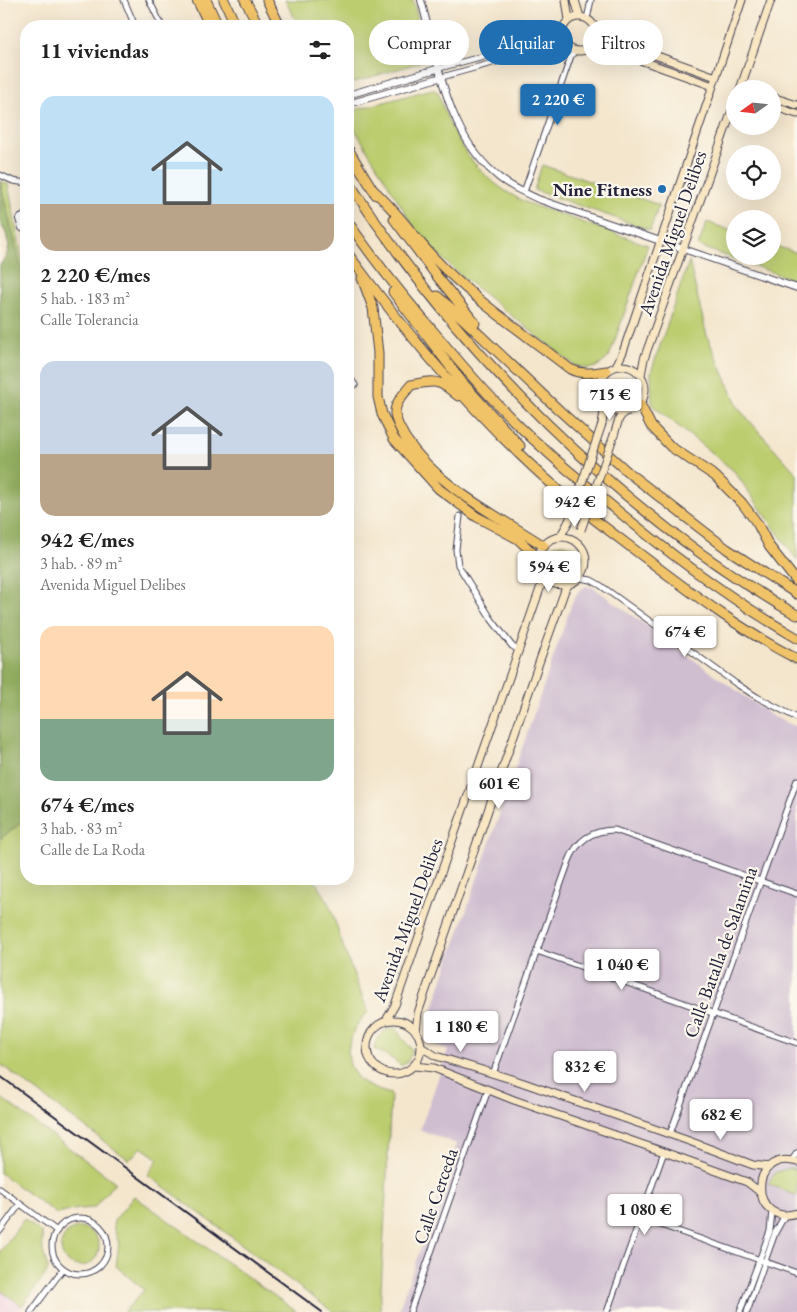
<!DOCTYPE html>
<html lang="es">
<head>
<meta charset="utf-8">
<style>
  body { margin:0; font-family:"EB Garamond",serif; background:#f2f2f2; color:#222; height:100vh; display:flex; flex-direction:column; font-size:19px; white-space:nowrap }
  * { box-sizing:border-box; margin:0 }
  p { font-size:16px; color:#767676 }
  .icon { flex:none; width:28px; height:28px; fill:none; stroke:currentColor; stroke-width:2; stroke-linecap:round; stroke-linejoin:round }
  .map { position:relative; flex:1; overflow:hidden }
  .side { position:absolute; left:20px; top:20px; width:334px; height:865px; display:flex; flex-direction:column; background:#fff; border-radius:20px; box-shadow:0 5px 20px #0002 }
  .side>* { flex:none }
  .guide { position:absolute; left:369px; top:20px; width:352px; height:45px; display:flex; gap:10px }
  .needle { width:32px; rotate:255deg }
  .tools { position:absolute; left:726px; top:80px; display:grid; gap:10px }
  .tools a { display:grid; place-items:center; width:55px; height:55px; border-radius:50%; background:#fff; box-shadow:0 5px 20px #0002; font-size:25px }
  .price { position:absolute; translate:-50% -42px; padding:0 11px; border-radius:5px; background:#fff; color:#222; font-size:16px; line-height:32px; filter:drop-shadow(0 1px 2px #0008) }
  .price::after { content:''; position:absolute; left:50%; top:30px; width:15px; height:11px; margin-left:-8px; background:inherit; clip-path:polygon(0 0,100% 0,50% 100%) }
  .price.current { background:#1f6fb2; color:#fff }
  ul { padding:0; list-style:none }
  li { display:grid; align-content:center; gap:10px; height:265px; padding:0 20px }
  li span { display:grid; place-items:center; height:155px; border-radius:15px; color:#555 }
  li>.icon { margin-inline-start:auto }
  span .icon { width:90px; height:90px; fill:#fffc; stroke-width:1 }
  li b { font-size:21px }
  h2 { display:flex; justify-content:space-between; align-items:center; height:60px; padding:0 20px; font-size:21px }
  .tag { padding:0 18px; border-radius:22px; background:#fff; box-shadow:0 5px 20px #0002; font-size:18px; line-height:45px }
  .tag.current { background:#1f6fb2; color:#fff }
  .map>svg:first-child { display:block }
</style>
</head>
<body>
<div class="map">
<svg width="797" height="1312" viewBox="0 0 797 1312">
  <rect width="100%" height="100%" fill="#fbf7ec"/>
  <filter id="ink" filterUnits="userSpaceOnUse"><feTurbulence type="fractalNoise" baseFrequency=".02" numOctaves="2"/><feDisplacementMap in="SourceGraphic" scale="10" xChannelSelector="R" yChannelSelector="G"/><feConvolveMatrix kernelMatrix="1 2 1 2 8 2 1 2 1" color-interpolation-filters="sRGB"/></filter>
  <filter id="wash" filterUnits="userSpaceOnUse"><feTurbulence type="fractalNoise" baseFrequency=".0096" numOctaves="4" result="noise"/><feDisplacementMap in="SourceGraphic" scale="20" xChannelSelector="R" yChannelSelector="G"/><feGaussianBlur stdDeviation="1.12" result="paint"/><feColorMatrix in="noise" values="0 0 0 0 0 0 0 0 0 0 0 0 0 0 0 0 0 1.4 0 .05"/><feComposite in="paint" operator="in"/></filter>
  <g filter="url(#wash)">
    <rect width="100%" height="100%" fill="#f4e6cd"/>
    <!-- built -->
    <path fill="#f2cfe2" d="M0,1290L22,1306L18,1312H0Z"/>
    <!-- industrial -->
    <path fill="#cfbdd0" d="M585,586L594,588L772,716L797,727V1312H398L457,1144L420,1130L448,1050L433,1044L427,1025L573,600L578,592Z"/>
    <!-- green -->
    <path fill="#bccd70" stroke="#6f7856" d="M285,0H413L428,60L348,84V26H299Z
      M432,89L438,92C453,141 477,179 525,202C539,208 554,212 568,217C595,227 622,236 648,245L609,357C596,369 591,371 574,365L460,275L420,237L348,118V112Z
      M542,165L659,205L650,230L534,190Z
      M0,181L8,184L26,280V879H313C330,898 335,922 343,946C351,968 360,990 368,1012C350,1029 339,1059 359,1079C367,1087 380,1091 391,1094L380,1312H333L148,1175L158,1159L141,1147L129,1160L0,1064V265L6,257L9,247L6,233L0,223Z
      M707,222L735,232V256H772L773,245L797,253V281L698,246Z
      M689,261L707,336L739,409L797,474V560L734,471L652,405L651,372Z
      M545 561a17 17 0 1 1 34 0a17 17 0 1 1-34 0Z
      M396,1028L402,1038L413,1051L407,1062L401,1066C396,1060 382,1053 374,1049C376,1036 383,1029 396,1028Z
      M0,1097L115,1182L94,1208L78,1209L57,1214L0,1173Z
      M790,1168L797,1171V1196L768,1184L776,1172Z
      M134,1196L297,1312H124L144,1290L116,1266L119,1244L113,1226L114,1221Z
      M24,1219L42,1233L43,1251L48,1269L45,1275L22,1306L0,1290V1252Z
      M61 1247a19 19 0 1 1 38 0a19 19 0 1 1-38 0Z"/>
    <!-- forest -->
    <path fill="#95b062" stroke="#5c694e" d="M0,181L26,287V819L0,839V265L6,257L9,247L6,233L0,223Z"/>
  </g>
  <g filter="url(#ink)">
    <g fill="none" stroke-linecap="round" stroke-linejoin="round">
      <defs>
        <path id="minor" d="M124,0L135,26
          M149,0L162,26
          M587,19L591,0
          M440,68L556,36L563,31
          M442,77L546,48L566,44
          M0,175L13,181L26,183
          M524,192L571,56L576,50
          M348,375L355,385
          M460,516L456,550L458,565L492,620L512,646L519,650
          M580,578L591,580L600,585L735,683L757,697L797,718
          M537,951L797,1043
          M493,1074L569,861C577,840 592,830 615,830L797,894
          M670,1134L797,780
          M792,1160L797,1153
          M0,1189L57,1231
          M641,1218L797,1273
          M52 1246a28 28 0 1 1 56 0a28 28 0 1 1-56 0Z
          M0,1231L20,1204
          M31,1312L63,1269
          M410,1312L488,1090
          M607,1312L664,1152
          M740,1312L770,1231L772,1211
          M747,1312L775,1233L785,1215"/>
        <path id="tertiary" d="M421,0C437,59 447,133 495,174C507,185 523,192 538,199L797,288
          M348,95L440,68
          M348,104L442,77
          M26,215L19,219L22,228L26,226"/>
        <path id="secondary" d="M566,0L569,20
          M575,0L580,17
          M562 34a17 17 0 1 1 34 0a17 17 0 1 1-34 0Z
          M596,34L716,77
          M591,46L612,50L713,86
          M740,89L771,0
          M772,97L797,105
          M772,106L797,114
          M599 389a23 23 0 1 1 46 0a23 23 0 1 1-46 0Z
          M616,366L623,352L742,0
          M641,375L644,359L735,102
          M602,424L605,405
          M614,435L619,419L624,412
          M538 561a24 24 0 1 1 48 0a24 24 0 1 1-48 0Z
          M560,537L569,521
          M367 1047a27 27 0 1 1 54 0a27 27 0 1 1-54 0Z
          M385,1022L395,1005L542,583L541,573
          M416,1032L418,1013L541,657L565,590L569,584
          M421,1047L436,1056L521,1082L689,1141L753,1165L769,1167
          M414,1066L434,1068L514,1100L664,1152L747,1182L760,1192
          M797,1162C748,1148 749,1228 797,1213"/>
        <path id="motorway" d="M197,0L210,26
          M206,0L218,26
          M224,0L236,26
          M245,0L259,26
          M267,0L280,26
          M348,149L376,195
          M348,181C458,351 621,515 797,615
          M373,190C396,210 413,236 434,258C474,300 524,333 570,369C582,375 592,373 606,371
          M394,219L436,275L475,323
          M348,222C376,263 407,301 439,338C471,376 505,415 543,448C563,467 585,484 607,502C667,552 729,599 797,638
          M348,254C409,337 484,426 562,493C591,518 622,540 652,563C698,598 746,633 797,659
          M362,278L373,308L378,353V397L382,414L394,439L439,489L477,517L518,539L538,558
          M393,292L462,382L520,446
          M437,296L461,317L560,411L630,474L727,549L797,594
          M458,396C439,379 435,380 411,385C405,393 394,403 395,414C396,423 402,432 406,439C439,488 495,514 544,546
          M640,404L651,426L671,447L715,476L742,503L757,523L769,546L797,582"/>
      </defs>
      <!-- minor casing -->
      <use href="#minor" stroke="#423f51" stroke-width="7"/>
      <!-- tertiary casing -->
      <use href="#tertiary" stroke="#423f51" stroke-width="8"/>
      <!-- secondary casing -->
      <use href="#secondary" stroke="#423f51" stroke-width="9"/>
      <!-- motorway casing -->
      <use href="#motorway" stroke="#423f51" stroke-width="11"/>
      <!-- minor -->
      <use href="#minor" stroke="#fff" stroke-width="5"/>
      <!-- tertiary -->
      <use href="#tertiary" stroke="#fff" stroke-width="6"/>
      <!-- secondary -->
      <use href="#secondary" stroke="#f9e7c3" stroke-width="7"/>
      <!-- motorway -->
      <use href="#motorway" stroke="#f1c369" stroke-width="9"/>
      <!-- rail -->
      <path stroke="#22223b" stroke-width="2" d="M0,1076L322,1312"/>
      <defs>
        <path id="secondary-bridge" d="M569,521L602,424
          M581,530L614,435"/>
      </defs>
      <!-- secondary-bridge casing -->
      <use href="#secondary-bridge" stroke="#423f51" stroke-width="9" stroke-linecap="butt"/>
      <!-- secondary-bridge -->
      <use href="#secondary-bridge" stroke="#f9e7c3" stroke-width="7"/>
    </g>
  </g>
  <!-- markers -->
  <circle fill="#1f6fb2" stroke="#fbf7ec" stroke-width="2" cx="662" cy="189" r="5"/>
  <g text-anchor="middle" stroke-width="4.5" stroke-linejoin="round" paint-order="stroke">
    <!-- poi labels -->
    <g font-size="19" font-weight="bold" fill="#22223b" stroke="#fbf7ec" text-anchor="end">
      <text x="652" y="196">Nine Fitness</text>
    </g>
    <!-- street labels -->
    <g font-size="19" fill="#22223b" stroke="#fbf7ec">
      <text transform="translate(672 233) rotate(-71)" y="7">Avenida Miguel Delibes</text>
      <text transform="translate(407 920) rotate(-70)" y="7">Avenida Miguel Delibes</text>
      <text transform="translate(720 952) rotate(-70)" y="7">Calle Batalla de Salamina</text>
      <text transform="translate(435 1196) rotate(-71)" y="7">Calle Cerceda</text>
    </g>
  </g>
</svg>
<div class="tools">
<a><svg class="needle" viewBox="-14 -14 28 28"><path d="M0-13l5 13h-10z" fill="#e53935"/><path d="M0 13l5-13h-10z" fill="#767676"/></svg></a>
<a><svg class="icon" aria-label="locate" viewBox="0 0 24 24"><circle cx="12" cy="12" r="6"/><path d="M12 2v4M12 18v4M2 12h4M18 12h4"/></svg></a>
<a><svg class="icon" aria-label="layers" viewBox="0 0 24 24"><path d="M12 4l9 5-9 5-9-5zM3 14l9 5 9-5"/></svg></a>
</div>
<b class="price current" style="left:558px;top:126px">2 220 €</b>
<b class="price" style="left:610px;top:421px">715 €</b>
<b class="price" style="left:575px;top:528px">942 €</b>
<b class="price" style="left:549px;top:593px">594 €</b>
<b class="price" style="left:685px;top:658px">674 €</b>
<b class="price" style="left:499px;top:810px">601 €</b>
<b class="price" style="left:622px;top:991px">1 040 €</b>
<b class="price" style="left:461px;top:1053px">1 180 €</b>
<b class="price" style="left:585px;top:1093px">832 €</b>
<b class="price" style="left:721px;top:1141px">682 €</b>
<b class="price" style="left:645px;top:1236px">1 080 €</b>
<div class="guide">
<a class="tag">Comprar</a>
<a class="tag current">Alquilar</a>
<a class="tag">Filtros</a>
</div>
<section class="side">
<h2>11 viviendas<svg class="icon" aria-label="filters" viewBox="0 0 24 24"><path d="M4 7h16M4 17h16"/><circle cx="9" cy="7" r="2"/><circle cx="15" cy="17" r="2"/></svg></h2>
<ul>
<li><span style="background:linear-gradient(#bfe0f5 70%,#b9a48a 0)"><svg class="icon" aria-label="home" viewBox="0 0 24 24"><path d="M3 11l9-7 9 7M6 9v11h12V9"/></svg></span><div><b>2 220 €/mes</b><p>5 hab. · 183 m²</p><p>Calle Tolerancia</p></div></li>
<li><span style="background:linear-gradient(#c9d6e8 60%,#b9a48a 0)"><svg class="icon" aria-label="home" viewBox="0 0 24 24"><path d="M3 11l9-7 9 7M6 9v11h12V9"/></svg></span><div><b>942 €/mes</b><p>3 hab. · 89 m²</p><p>Avenida Miguel Delibes</p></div></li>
<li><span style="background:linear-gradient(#ffd9b3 60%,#7fa58c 0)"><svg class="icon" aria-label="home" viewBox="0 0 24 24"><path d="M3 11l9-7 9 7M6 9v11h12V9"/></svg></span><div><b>674 €/mes</b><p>3 hab. · 83 m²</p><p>Calle de La Roda</p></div></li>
</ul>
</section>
</div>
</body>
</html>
